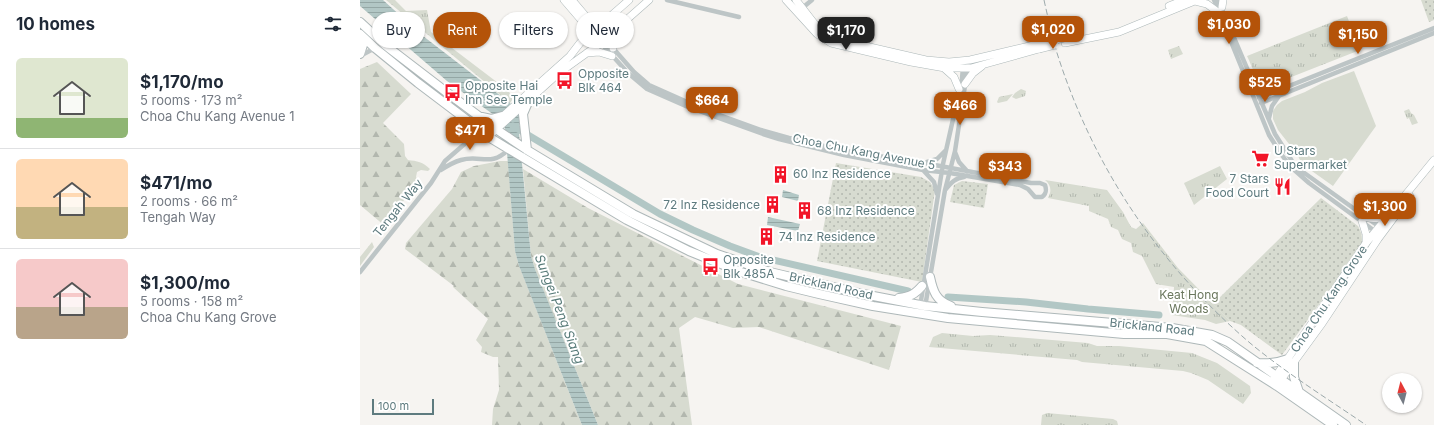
<!DOCTYPE html>
<html lang="en">
<head>
<meta charset="utf-8">
<style>
  body { margin:0; font-family:Inter,sans-serif; background:#f6f6f7; color:#1f2937; height:100vh; display:flex; flex-direction:column; font-size:15px; white-space:nowrap }
  * { box-sizing:border-box; margin:0 }
  p { font-size:13px; color:#747a83 }
  .icon { flex:none; width:22px; height:22px; fill:none; stroke:currentColor; stroke-width:2; stroke-linecap:round; stroke-linejoin:round }
  .map { position:relative; flex:1; overflow:hidden }
  .sheet { display:flex; flex-direction:column; background:#fff; width:360px }
  .sheet>* { flex:none }
  .banner { position:absolute; left:12px; top:12px; width:380px; height:36px; display:flex; gap:8px }
  .needle { width:26px; rotate:353deg }
  .controls { position:absolute; left:1022px; top:373px; display:grid; gap:8px }
  .controls a { display:grid; place-items:center; width:40px; height:40px; border-radius:50%; background:#fff; box-shadow:0 1px 3px #0004; font-size:20px }
  .scale { position:absolute; left:12px; bottom:10px; width:62px; box-sizing:border-box; padding-left:4px; border:2px solid #5e7b7f; border-top:0; font-size:11px; line-height:14px; white-space:nowrap; color:#5e7b7f; -webkit-text-stroke:3px #fff; paint-order:stroke }
  .price { position:absolute; translate:-50% -34px; padding:0 9px; border-radius:8px; background:#b45309; color:#fff; font-size:13px; line-height:26px; filter:drop-shadow(0 1px 2px #0008) }
  .price::after { content:''; position:absolute; left:50%; top:24px; width:12px; height:9px; margin-left:-6px; background:inherit; clip-path:polygon(0 0,100% 0,50% 100%) }
  .price.current { background:#222; color:#fff }
  ul { padding:0; list-style:none }
  li { display:flex; align-items:center; gap:12px; height:100px; padding:0 16px }
  li+li { border-top:1px solid #e0e1e3 }
  li span { display:grid; place-items:center; flex:none; width:112px; height:80px; border-radius:6px; color:#555 }
  li>.icon { margin-inline-start:auto }
  span .icon { width:48px; height:48px; fill:#fffc; stroke-width:1 }
  li b { font-size:17px }
  h2 { display:flex; justify-content:space-between; align-items:center; height:48px; padding:0 16px; font-size:17px }
  .tag { padding:0 14px; border-radius:18px; background:#fff; box-shadow:0 1px 3px #0004; font-size:14px; line-height:36px }
  .tag.current { background:#b45309; color:#fff }
  main { display:flex; flex:1; min-height:0 }
  .map>svg:first-child { display:block }
</style>
</head>
<body>
<main>
<section class="sheet">
<h2>10 homes<svg class="icon" aria-label="filters" viewBox="0 0 24 24"><path d="M4 7h16M4 17h16"/><circle cx="9" cy="7" r="2"/><circle cx="15" cy="17" r="2"/></svg></h2>
<ul>
<li><span style="background:linear-gradient(#dfe7d0 75%,#8fb573 0)"><svg class="icon" aria-label="home" viewBox="0 0 24 24"><path d="M3 11l9-7 9 7M6 9v11h12V9"/></svg></span><div><b>$1,170/mo</b><p>5 rooms · 173 m²</p><p>Choa Chu Kang Avenue 1</p></div></li>
<li><span style="background:linear-gradient(#ffd9b3 60%,#c2b280 0)"><svg class="icon" aria-label="home" viewBox="0 0 24 24"><path d="M3 11l9-7 9 7M6 9v11h12V9"/></svg></span><div><b>$471/mo</b><p>2 rooms · 66 m²</p><p>Tengah Way</p></div></li>
<li><span style="background:linear-gradient(#f6c9c9 60%,#b9a48a 0)"><svg class="icon" aria-label="home" viewBox="0 0 24 24"><path d="M3 11l9-7 9 7M6 9v11h12V9"/></svg></span><div><b>$1,300/mo</b><p>5 rooms · 158 m²</p><p>Choa Chu Kang Grove</p></div></li>
</ul>
</section>
<div class="map">
<svg width="1074" height="425" viewBox="0 0 1074 425">
  <defs>
    <pattern id="grass-dots" width="8" height="8" patternUnits="userSpaceOnUse"><rect width="8" height="8" fill="#d7dbd0"/><path d="M2 2h.1M6 6h.1" fill="none" stroke="#b2b7ae" stroke-width="1.8" stroke-linecap="round"/></pattern>
    <pattern id="forest-firs" width="22" height="20" patternUnits="userSpaceOnUse"><rect width="22" height="20" fill="#d7dbd0"/><path d="M5 1l3.5 6h-7zM16 11l3.5 6h-7z" fill="#b2b7ae"/></pattern>
    <pattern id="park-tufts" width="24" height="20" patternUnits="userSpaceOnUse"><rect width="24" height="20" fill="#d7dbd0"/><path d="M3 7l-1-3M5 7V3M7 7l1-3M15 17l-1-3M17 17v-4M19 17l1-3" fill="none" stroke="#b2b7ae"/></pattern>
    <pattern id="water-rules" width="6" height="5" patternUnits="userSpaceOnUse"><rect width="6" height="5" fill="#b2c7c5"/><path d="M0 2.5h6" fill="none" stroke="#94a7a5"/></pattern>
  </defs>
  <rect width="100%" height="100%" fill="#f6f4f1"/>
  <!-- grass -->
  <path fill="url(#grass-dots)" d="M1061,0H1074V20L1069,22Z
    M476,163L561,177L570,182L575,190L562,282L457,261Z
    M602,181L628,184L624,208L590,202L594,185Z
    M961,198L998,226C1002,233 1003,239 1001,247L922,355L881,325L870,321L853,304Z"/>
  <!-- forest -->
  <path fill="url(#forest-firs)" d="M17,62L51,94L23,123L44,144L45,156L48,160C57,161 63,162 70,169L68,171L61,170L57,172L56,177L58,181L25,226L0,205V69Z
    M140,161H148L155,251L159,266L222,425H132L133,409L139,390L138,357H133L121,352L122,347L116,340L128,319L93,287L94,286L45,249L46,243L92,189L101,172L114,166Z
    M163,169L228,208L378,284L541,326L529,370L399,327L373,328L335,317L319,328L332,425H238L175,269L171,256Z
    M12,242L14,247L0,266V257Z"/>
  <!-- park -->
  <path fill="url(#park-tufts)" d="M26,0H35L46,11L67,10L71,32L146,89L154,97L150,103Z
    M987,16L1000,50L911,85C896,83 893,68 887,56Z
    M819,46L823,54L811,59L808,50Z
    M661,89L666,91L665,96L656,99L652,97L655,93Z
    M653,94L647,101L638,103L637,102L639,97Z
    M1049,109L1051,113L1054,115L1058,123L1052,125L1049,118L1047,119L1044,111Z
    M860,166L867,179L834,205L824,183Z
    M685,180L747,190L763,212L771,227L776,229L783,223L818,268L870,321L856,324L845,320L812,315L814,287L796,284L782,256L773,252L771,243L762,239L758,230L751,227L748,219L729,211V206L688,198C692,191 691,185 685,180Z
    M582,333L613,336L630,335L728,343L737,346H759L832,353L857,363L890,386L891,393L883,404L848,380L831,373L823,371L722,362L717,360L569,347L573,337Z
    M687,413L753,419L757,421L758,425H681L682,415Z"/>
  <!-- garden -->
  <path fill="#d7dbd0" d="M994,71L1016,126L973,186L942,164L937,154L918,130L913,119V111L917,105L922,101L945,92L962,83Z"/>
  <!-- water -->
  <path fill="url(#water-rules)" d="M0,0H23L63,36L150,103L160,114L159,133L171,256L175,269L238,425H222L159,266L155,251L145,128L134,115L87,81L0,6Z
    M423,190L439,195L438,201L422,197Z
    M408,217L440,224L438,231L407,225Z"/>
  <g fill="none" stroke-linecap="round" stroke-linejoin="round">
    <!-- river -->
    <path stroke="#b2c7c5" stroke-width="7" d="M153,126L300,214L333,230L370,246L400,257L548,291
      M588,297L666,302L728,309L799,315"/>
    <defs>
      <path id="secondary" d="M204,0L240,42
        M212,0L245,39
        M426,0L457,34L471,43L551,62L585,68H611L679,49
        M436,0L457,27L470,37L488,42L566,60L589,62L610,60L678,44
        M835,1L847,4L859,13
        M809,6L824,0
        M862,7L863,0
        M705,43L759,32L837,0
        M253,48L252,39L256,31
        M227,53L239,52L252,56
        M585,69L594,77L599,89
        M605,84L613,73L622,66
        M124,133L210,56L220,43L269,0
        M129,136L199,73L238,45L289,0
        M1005,217C1014,219 1020,220 1027,214
        M1002,221L1006,234V243
        M914,379L1006,243L1074,160
        M918,384L961,325L1018,239L1050,196"/>
      <path id="primary" d="M0,22L25,45L85,91L136,129L167,150L273,214L357,254L410,272L503,294L565,306L622,312L812,328L852,335L868,342L986,425
        M0,34L15,48L58,83L132,139L267,220L329,251L381,272L426,286L459,294L513,306L588,318L764,334H807L846,341L917,386L973,425
        M0,36L3,45L0,54
        M122,117L131,119L142,116
        M167,150L163,114L169,100
        M570,277C573,291 576,301 591,306
        M539,298C550,297 555,294 562,286
        M897,363C908,364 917,363 928,359
        M934,363V377L939,392"/>
    </defs>
    <!-- secondary casing -->
    <use href="#secondary" stroke="#adb8b9" stroke-width="8"/>
    <!-- primary casing -->
    <use href="#primary" stroke="#aeb8b9" stroke-width="10"/>
    <!-- street -->
    <path stroke="#bdc5c6" stroke-width="4.5" d="M307,0L379,17
      M854,0L909,135L921,154L931,167L949,183L1016,232
      M858,0L915,134L932,161L943,172L1021,228
      M441,9L452,0
      M240,42L268,73L287,89L328,107L403,134L419,139L484,155L563,170L590,173L660,185L668,189L675,197H682C686,194 687,191 685,185L680,183H671L564,163L486,151L429,138L401,130L343,109L289,85L274,72L245,39
      M0,56L17,47
      M895,84L908,89L916,90
      M899,98L1074,28
      M901,103L1074,33
      M909,118L912,106L919,96
      M595,152L599,162L607,171
      M567,162L577,159L585,151
      M81,170C87,166 94,162 101,160C121,154 130,168 149,149
      M563,170L574,182L577,194
      M586,189C591,183 595,178 604,177
      M0,272L71,183L85,161L108,141L110,134L106,121
      M565,307L585,190L595,151L608,66
      M559,313L583,164L602,79L603,67"/>
    <!-- secondary -->
    <use href="#secondary" stroke="#fff" stroke-width="7"/>
    <!-- primary -->
    <use href="#primary" stroke="#fff" stroke-width="8"/>
    <!-- rail -->
    <path stroke="#9ca9ab" stroke-width="1" stroke-dasharray="6 3" stroke-linecap="butt" d="M684,0C688,18 692,35 697,53C733,167 799,265 890,343C926,373 968,399 1006,425"/>
    <defs>
      <path id="secondary-bridge" d="M678,44L704,38
        M679,49L695,45"/>
    </defs>
    <!-- secondary-bridge casing -->
    <use href="#secondary-bridge" stroke="#adb8b9" stroke-width="8" stroke-linecap="butt"/>
    <!-- secondary-bridge -->
    <use href="#secondary-bridge" stroke="#fff" stroke-width="7"/>
  </g>
  <!-- icons -->
  <defs>
    <symbol id="bus-bare" viewBox="-9 -9 18 18"><path d="M-5-6H5V4H4V6H2V4H-2V6H-4V4H-5ZM-3.5-4V0h7V-4ZM-3.5 1.2v1.5H-2V1.2ZM2 1.2v1.5H3.5V1.2Z" fill="#f21528" stroke="#fff" stroke-width="2.5" paint-order="stroke"/></symbol>
    <symbol id="supermarket-bare" viewBox="-9 -9 18 18"><path d="M-6-5.5h2.5l.6 2H6L4.5 2H-2.5L-4.4-4H-6ZM-1.5 3.2a1.3 1.3 0 1 0 .1 0ZM3 3.2a1.3 1.3 0 1 0 .1 0Z" fill="#f21528" stroke="#fff" stroke-width="2.5" paint-order="stroke"/></symbol>
    <symbol id="building-bare" viewBox="-9 -9 18 18"><path d="M-4-6H4V6H1V3H-1V6H-4ZM-2.5-4.3h1.7v1.8h-1.7ZM.8-4.3h1.7v1.8H.8ZM-2.5-1h1.7V.8h-1.7ZM.8-1h1.7V.8H.8Z" fill="#f21528" stroke="#fff" stroke-width="2.5" paint-order="stroke"/></symbol>
    <symbol id="restaurant-bare" viewBox="-9 -9 18 18"><path d="M-5-6h1v4h1v-4h1v4h1v-4h1v5L-1.5 .5V6h-2V.5L-5-1ZM5-6V6H3V1.5H1.5Q1.5-4 5-6Z" fill="#f21528" stroke="#fff" stroke-width="2.5" paint-order="stroke"/></symbol>
  </defs>
  <g fill-rule="evenodd">
    <use href="#bus-bare" x="192" y="68" width="25" height="25"/>
    <use href="#bus-bare" x="80" y="80" width="25" height="25"/>
    <use href="#supermarket-bare" x="888" y="146" width="25" height="25"/>
    <use href="#building-bare" x="408" y="162" width="25" height="25"/>
    <use href="#restaurant-bare" x="910" y="174" width="25" height="25"/>
    <use href="#building-bare" x="400" y="192" width="25" height="25"/>
    <use href="#building-bare" x="432" y="198" width="25" height="25"/>
    <use href="#building-bare" x="394" y="224" width="25" height="25"/>
    <use href="#bus-bare" x="338" y="254" width="25" height="25"/>
  </g>
  <g text-anchor="middle" stroke-width="4" stroke-linejoin="round" paint-order="stroke">
    <!-- poi labels -->
    <g font-size="12" fill="#5e7b7f" stroke="#fff" text-anchor="start">
      <text x="218" y="78">Opposite<tspan x="218" dy="14">Blk 464</tspan></text>
      <text x="105" y="90">Opposite Hai<tspan x="105" dy="14">Inn See Temple</tspan></text>
      <text x="914" y="155">U Stars<tspan x="914" dy="14">Supermarket</tspan></text>
      <text x="433" y="178">60 Inz Residence</text>
      <text x="909" y="183" text-anchor="end">7 Stars<tspan x="909" dy="14">Food Court</tspan></text>
      <text x="400" y="209" text-anchor="end">72 Inz Residence</text>
      <text x="457" y="215">68 Inz Residence</text>
      <text x="419" y="241">74 Inz Residence</text>
      <text x="363" y="264">Opposite<tspan x="363" dy="14">Blk 485A</tspan></text>
    </g>
    <!-- street labels -->
    <g font-size="12" fill="#5e7b7f" stroke="#fff">
      <text transform="translate(504 152) rotate(11)" y="4">Choa Chu Kang Avenue 5</text>
      <text transform="translate(38 208) rotate(-51)" y="4">Tengah Way</text>
      <text transform="translate(471 286) rotate(13)" y="4">Brickland Road</text>
      <text transform="translate(969 299) rotate(-56)" y="4">Choa Chu Kang Grove</text>
      <text transform="translate(792 327) rotate(6)" y="4">Brickland Road</text>
    </g>
    <!-- park labels -->
    <g font-size="12" fill="#6a775d" stroke="#fff">
      <text x="829" y="299">Keat Hong<tspan x="829" dy="14">Woods</tspan></text>
    </g>
    <!-- water labels -->
    <g font-size="13" font-style="italic" fill="#587b79" stroke="#fff">
      <text transform="translate(200 309) rotate(69)" y="5">Sungei Peng Siang</text>
    </g>
  </g>
</svg>
<div class="controls">
<a><svg class="needle" viewBox="-14 -14 28 28"><path d="M0-13l5 13h-10z" fill="#e53935"/><path d="M0 13l5-13h-10z" fill="#747a83"/></svg></a>
</div>
<div class="scale">100 m</div>
<b class="price" style="left:869px;top:45px">$1,030</b>
<b class="price" style="left:693px;top:50px">$1,020</b>
<b class="price current" style="left:486px;top:51px">$1,170</b>
<b class="price" style="left:998px;top:55px">$1,150</b>
<b class="price" style="left:905px;top:103px">$525</b>
<b class="price" style="left:352px;top:121px">$664</b>
<b class="price" style="left:600px;top:126px">$466</b>
<b class="price" style="left:110px;top:151px">$471</b>
<b class="price" style="left:645px;top:187px">$343</b>
<b class="price" style="left:1025px;top:227px">$1,300</b>
<div class="banner">
<a class="tag">Buy</a>
<a class="tag current">Rent</a>
<a class="tag">Filters</a>
<a class="tag">New</a>
</div>
</div>
</main>
</body>
</html>
